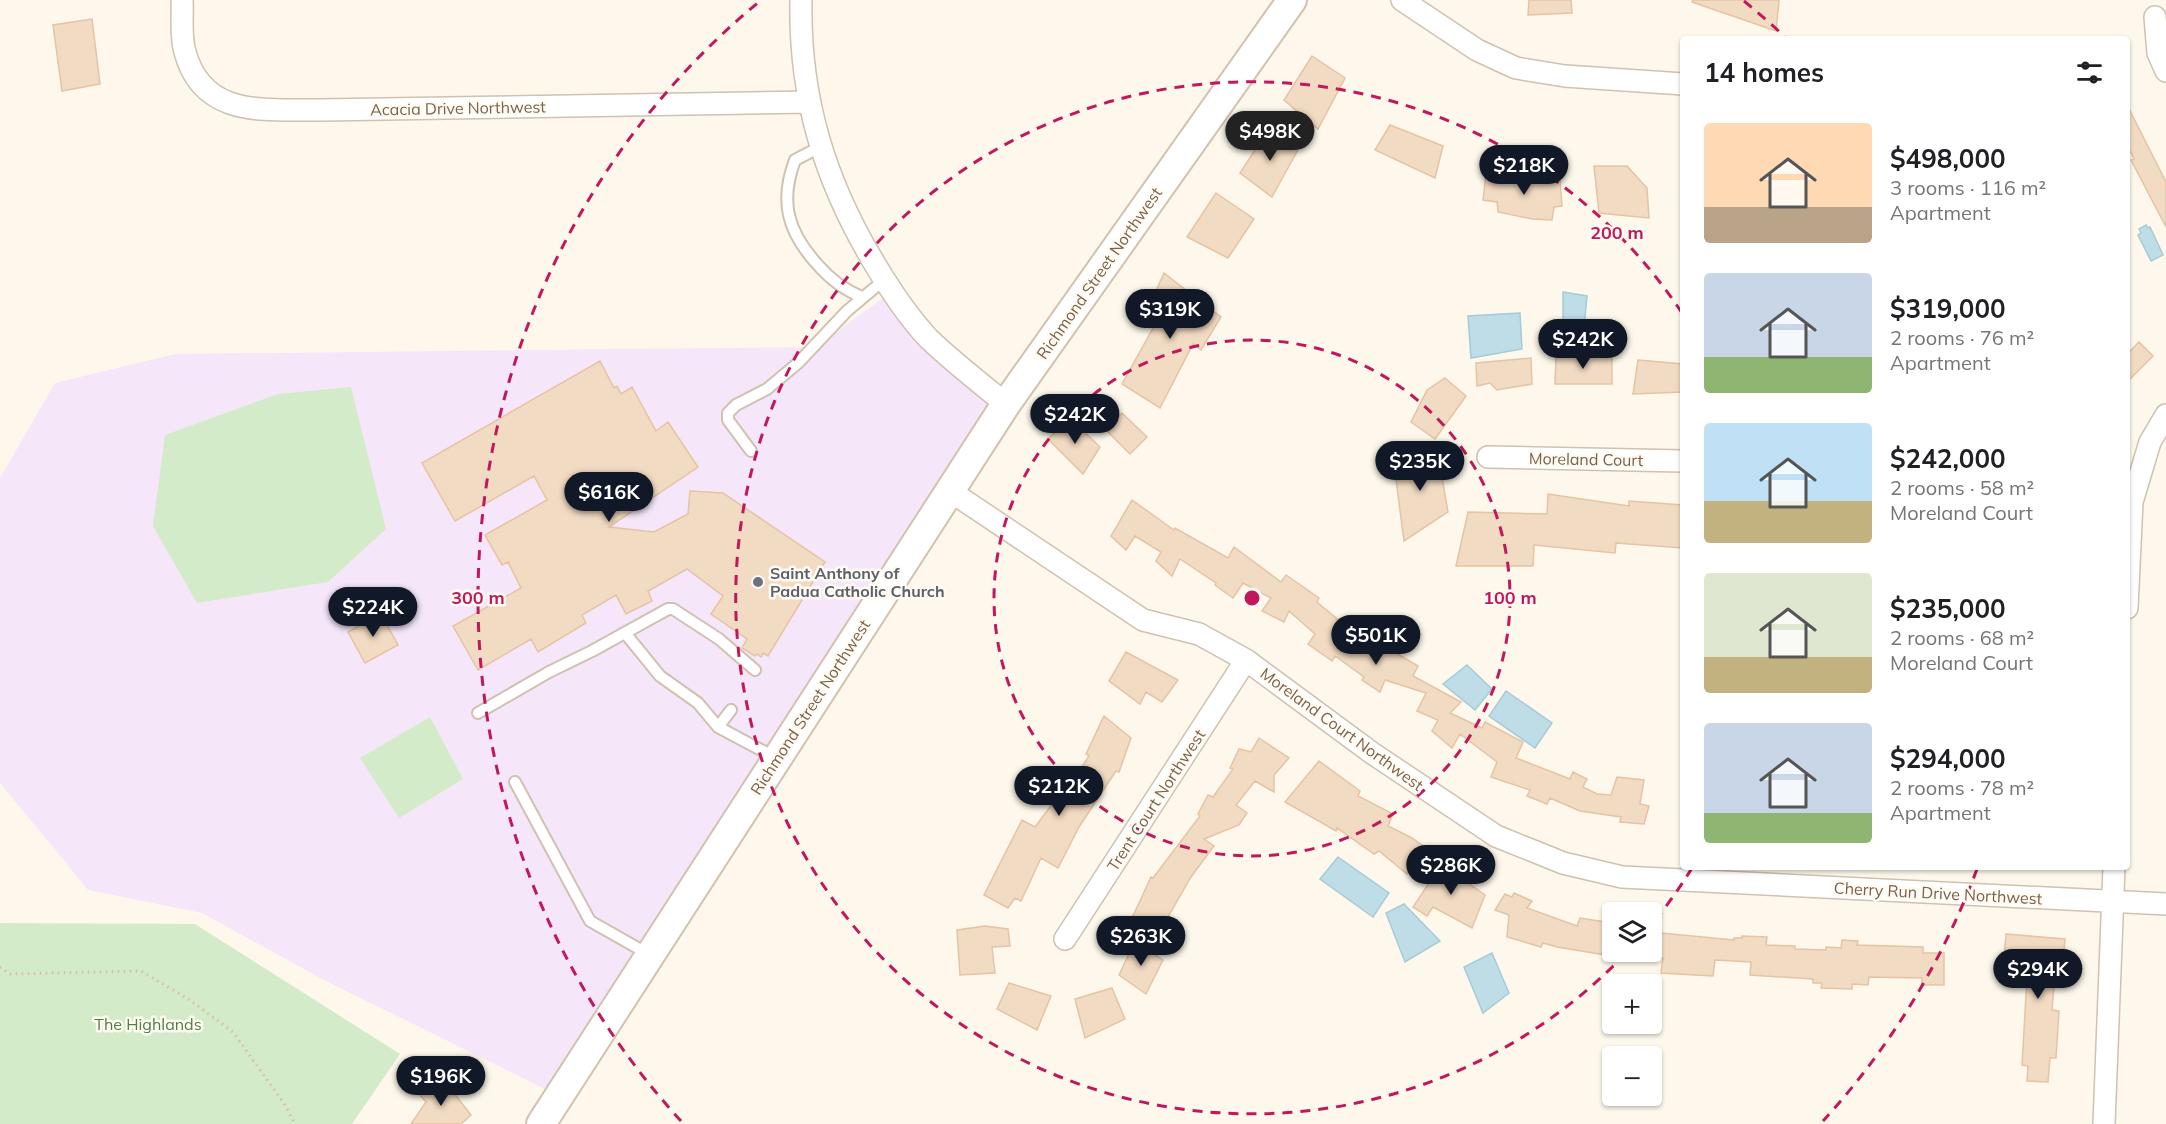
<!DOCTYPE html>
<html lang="en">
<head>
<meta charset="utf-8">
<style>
  body { margin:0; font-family:Mulish,sans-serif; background:#f6f6f6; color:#202124; height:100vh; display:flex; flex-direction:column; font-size:22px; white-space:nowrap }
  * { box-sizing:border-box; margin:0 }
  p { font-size:20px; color:#757577 }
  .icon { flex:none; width:33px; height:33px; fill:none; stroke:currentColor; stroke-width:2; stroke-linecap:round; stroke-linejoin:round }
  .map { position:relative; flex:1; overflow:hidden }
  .details { position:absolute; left:1680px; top:36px; width:450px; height:834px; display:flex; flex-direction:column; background:#fff; border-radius:6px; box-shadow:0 2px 4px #0004 }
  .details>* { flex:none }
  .buttons { position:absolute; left:1602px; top:902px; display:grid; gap:12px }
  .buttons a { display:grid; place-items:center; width:60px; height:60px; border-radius:6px; background:#fff; box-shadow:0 2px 4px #0004; font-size:30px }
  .price { position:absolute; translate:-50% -51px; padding:0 14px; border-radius:21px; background:#111827; color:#fff; font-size:20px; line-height:39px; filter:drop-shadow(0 2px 3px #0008) }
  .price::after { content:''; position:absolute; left:50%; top:36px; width:18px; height:14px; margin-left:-9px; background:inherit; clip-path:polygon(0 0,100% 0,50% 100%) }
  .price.active { background:#222; color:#fff }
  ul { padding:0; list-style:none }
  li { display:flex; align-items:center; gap:18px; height:150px; padding:0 24px }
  li span { display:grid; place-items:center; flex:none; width:168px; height:120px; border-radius:6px; color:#555 }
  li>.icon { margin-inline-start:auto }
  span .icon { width:72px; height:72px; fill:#fffc; stroke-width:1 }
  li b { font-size:26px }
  h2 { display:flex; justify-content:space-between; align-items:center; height:72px; padding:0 24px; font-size:26px }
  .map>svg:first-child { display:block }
</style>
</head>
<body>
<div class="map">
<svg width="2166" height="1124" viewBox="0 0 2166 1124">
  <rect width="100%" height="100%" fill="#fdf8eb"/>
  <!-- education -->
  <path fill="#f5e7f9" d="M891,292L1006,404L559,1096L322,979L202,913L88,890L0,783V478L55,383L175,354L816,347Z"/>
  <!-- green -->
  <path fill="#d3ebc9" d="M351,387L386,529L328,582L197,603L153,526L165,435L278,394Z
    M430,717L463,779L399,818L360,758Z
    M0,923L195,924L400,1054L352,1124H0Z"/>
  <!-- water -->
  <path fill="#bfdde7" stroke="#a5cbd9" stroke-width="1.5" d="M2146,225L2148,228L2150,227L2163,255L2151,261L2138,235L2141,233L2139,229Z
    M1563,292L1587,296L1584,328L1563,330Z
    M1520,313L1522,349L1471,358L1468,316Z
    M1467,665L1492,689L1475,710L1443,684Z
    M1506,691L1552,723L1535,748L1489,716Z
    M1338,857L1389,893L1373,917L1320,879Z
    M1404,904L1440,941L1405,962L1386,913Z
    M1492,953L1509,993L1483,1013L1464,967Z"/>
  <!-- building -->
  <path fill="#f2dbc3" stroke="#e5c3a3" stroke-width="1.5" d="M1529,0H1571L1572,13L1528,15Z
    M1693,0H1779L1776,31L1692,2Z
    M92,19L100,84L62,91L53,25Z
    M1312,56L1345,78L1318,129L1284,100Z
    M2127,105L2166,182V227L2131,160L2134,159L2127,145Z
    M1390,125L1443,146L1435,178L1375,150Z
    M1269,128L1300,146L1272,197L1240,173Z
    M1594,166H1627L1647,188L1649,218L1599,213Z
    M1486,174L1560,180L1562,206L1554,207L1552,220L1532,219L1498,212L1497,202L1483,200Z
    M1216,193L1254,219L1228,258L1187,237Z
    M1164,273L1221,317L1201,350L1193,344L1160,408L1122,384L1158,319L1147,311Z
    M2139,342L2153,356L2127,382V354Z
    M1556,355L1612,357V384H1555Z
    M1531,358L1532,384L1497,390L1490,383L1477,386L1476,363Z
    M1638,360L1683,364V392L1633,394Z
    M600,361L614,388L617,386L621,394L632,387L656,431L668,422L698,467L609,527L654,532L688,514L690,491L723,493L825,562L768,656L763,653L761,657L757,654L755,656L742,648L747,639L711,614L723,596L687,569L648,591L652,601L626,614L616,595L582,615L586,623L538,652L531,639L478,670L453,626L521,588L508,562L502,565L485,535L547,500L534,476L455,521L422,463Z
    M1445,378L1466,396L1435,439L1411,422L1427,390Z
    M1122,413L1147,437L1130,454L1106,430Z
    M1069,417L1100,447L1083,474L1048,439Z
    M1437,448L1448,512L1404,541L1394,464Z
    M1548,494L1629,506V501L1683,505V548L1616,543L1615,553L1534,545L1533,566H1456L1468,512L1547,514Z
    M1132,500L1174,530L1175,528L1228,558L1234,547L1281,582L1286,575L1319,598L1317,602L1377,652L1381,644L1418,666L1413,676L1461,702L1450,713L1482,728L1485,722L1523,742L1516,758L1570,779L1573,772L1587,779L1583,787L1597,794L1611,795L1617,777L1644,780L1640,804L1649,806L1644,824L1620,822L1621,817L1580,811L1550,798L1547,804L1527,796L1530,790L1491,777L1497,762L1460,734L1452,748L1432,731L1438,720L1417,711L1426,693L1385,680L1380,692L1362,680L1364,677L1335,656L1332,661L1308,644L1315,634L1289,611L1284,622L1262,611L1271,598L1243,583L1233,598L1215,585L1216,583L1180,559L1172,576L1156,561L1161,552L1135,536L1126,550L1111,536Z
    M381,614L398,645L365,663L348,632Z
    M1126,652L1178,680L1162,702L1146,692L1140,704L1109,681Z
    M1104,716L1131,738L1119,772L1116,771L1079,827L1058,868L1041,858L1021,901L1015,898L1008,908L984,895L1022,820L1035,827L1053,803L1046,799L1054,780L1068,788L1089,756L1086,754Z
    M1259,738L1289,758L1274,775V792L1255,781L1236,805L1247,813L1239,825L1204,839L1214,846L1191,877L1161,929L1132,918L1151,877L1153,878L1200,816L1198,814L1208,795L1213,797L1233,769L1230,768L1239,749L1251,752Z
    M1319,761L1360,791L1358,796L1393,814L1388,826L1412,838L1423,846L1407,874L1379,851L1374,854L1337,828L1336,831L1285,802Z
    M1445,859L1459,870L1457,875L1485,895L1472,928L1433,907L1427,916L1413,907Z
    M1514,893L1532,901L1527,908L1577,926L1580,918L1612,923V956L1557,947L1543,943L1541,947L1507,937L1509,915L1495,910L1505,894L1512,897Z
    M985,926L1008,929L1010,946L992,947L995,973L960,975L957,930Z
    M1661,933L1734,940V938H1742V936L1767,937L1766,945L1795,946V949L1826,950V947L1841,948L1842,940L1858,941L1857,945L1923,947V953H1944V985H1922V978L1869,977L1868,985L1852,984V989L1821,988L1822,983H1813V979L1750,975L1751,962L1715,960L1713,976L1661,973L1663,958L1652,957V938L1661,939Z
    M2006,934L2065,939L2063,963L2056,962L2052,1010L2059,1011L2056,1058H2050L2048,1082L2027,1081L2028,1066L2022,1065L2028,960L2004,958Z
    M1135,941L1163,960L1146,994L1119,975Z
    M1009,983L1051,996L1037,1030L997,1009Z
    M1112,988L1125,1019L1085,1038L1075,999Z
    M442,1078L471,1115L461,1124H411L426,1102L419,1094Z"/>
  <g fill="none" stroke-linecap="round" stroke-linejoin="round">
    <defs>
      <path id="lane" d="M820,147L795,160C779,202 788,232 817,264C830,279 844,290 862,297
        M751,451L728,420V413L736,405L767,389L798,363L847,311L884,280
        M625,633L660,676L698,703L718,727
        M731,710L718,727L776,758
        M478,713L549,672L592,651L668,609H673L719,639L755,670
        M515,782L590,921L650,955"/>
      <path id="street" d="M182,0C183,16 180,36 185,52C203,119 266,109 321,110L810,102
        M801,0C799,96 824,179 873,261C889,288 907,316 929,339C953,362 980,383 1006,404
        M1402,0L1477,50L1516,68L1565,76L1683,84
        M2155,17L2158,53L2166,71
        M1488,457L1683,461
        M950,491L1143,620L1199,634L1246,660L1372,753L1496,836L1563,863L1622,877L2166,904
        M2127,608L2132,502L2150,442L2166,415
        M1065,939L1246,660
        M2104,1124L2114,867"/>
      <path id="secondary" d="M541,1124L1006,404L1292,0"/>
    </defs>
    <!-- lane casing -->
    <use href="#lane" stroke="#d0c1b0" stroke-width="14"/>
    <!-- street casing -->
    <use href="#street" stroke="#d0c1b0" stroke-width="24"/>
    <!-- secondary casing -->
    <use href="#secondary" stroke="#d3c2ae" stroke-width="32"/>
    <!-- path -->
    <path stroke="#d8bea5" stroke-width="3" stroke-dasharray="1.5 4.5" stroke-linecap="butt" d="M0,967L10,974L141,971L187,998L233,1032L285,1105L295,1124"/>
    <!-- lane -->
    <use href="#lane" stroke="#fff" stroke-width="10"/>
    <!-- street -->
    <use href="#street" stroke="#fff" stroke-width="21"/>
    <!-- secondary -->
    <use href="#secondary" stroke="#fff" stroke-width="28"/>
  </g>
  <!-- distance rings -->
  <g fill="none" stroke="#c2185b" stroke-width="3" stroke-dasharray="10 8">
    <circle cx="1252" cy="598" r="258"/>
    <path d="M1692 868A516 516 0 0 1 1653 923M1626 953A516 516 0 1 1 1682 313"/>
    <path d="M1977 869A774 774 0 0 1 1823 1121M681 1121A774 774 0 0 1 760 1M1744 1A774 774 0 0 1 1785 37"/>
  </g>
  <!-- markers -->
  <circle fill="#6b7280" stroke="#fffbf2" stroke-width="2" cx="758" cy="582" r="6"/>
  <g text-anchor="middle" stroke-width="5" stroke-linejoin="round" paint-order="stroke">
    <!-- street labels -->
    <g font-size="16" fill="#79624d" stroke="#fffbf2">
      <text transform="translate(458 108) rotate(-1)" y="6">Acacia Drive Northwest</text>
      <text transform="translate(1099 273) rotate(-55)" y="6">Richmond Street Northwest</text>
      <text transform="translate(1586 459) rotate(1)" y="6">Moreland Court</text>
      <text transform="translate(810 707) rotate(-57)" y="6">Richmond Street Northwest</text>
      <text transform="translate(1342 729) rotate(36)" y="6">Moreland Court Northwest</text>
      <text transform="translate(1156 800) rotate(-57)" y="6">Trent Court Northwest</text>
      <text transform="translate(1938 893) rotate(3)" y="6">Cherry Run Drive Northwest</text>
    </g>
    <!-- worship labels -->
    <g font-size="16" font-weight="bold" fill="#5b616d" stroke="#fffbf2" text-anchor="start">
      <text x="770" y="579">Saint Anthony of<tspan x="770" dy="18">Padua Catholic Church</tspan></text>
    </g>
    <!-- park labels -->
    <g font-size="16" fill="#507e45" stroke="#fffbf2">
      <text x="148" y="1030">The Highlands</text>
    </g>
  </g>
  <circle cx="1252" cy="598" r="9" fill="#c2185b" stroke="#fffbf2" stroke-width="3"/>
  <g font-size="18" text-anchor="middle" font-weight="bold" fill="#c2185b" stroke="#fffbf2" stroke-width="5" stroke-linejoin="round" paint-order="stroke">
    <text x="1617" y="239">200 m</text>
    <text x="1510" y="604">100 m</text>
    <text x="478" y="604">300 m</text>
  </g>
</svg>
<div class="buttons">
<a><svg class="icon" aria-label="layers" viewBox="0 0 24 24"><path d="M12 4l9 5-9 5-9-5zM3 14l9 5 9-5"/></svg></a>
<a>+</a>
<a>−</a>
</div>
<b class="price active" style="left:1270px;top:162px">$498K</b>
<b class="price" style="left:1524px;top:196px">$218K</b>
<b class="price" style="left:1170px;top:340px">$319K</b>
<b class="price" style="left:1583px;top:370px">$242K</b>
<b class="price" style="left:1075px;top:445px">$242K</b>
<b class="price" style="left:1420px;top:492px">$235K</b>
<b class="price" style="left:609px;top:523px">$616K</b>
<b class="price" style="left:373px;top:638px">$224K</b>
<b class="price" style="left:1376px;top:666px">$501K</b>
<b class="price" style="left:1059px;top:817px">$212K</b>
<b class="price" style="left:1451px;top:896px">$286K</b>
<b class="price" style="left:1141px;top:967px">$263K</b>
<b class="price" style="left:2038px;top:1000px">$294K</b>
<b class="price" style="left:441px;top:1107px">$196K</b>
<section class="details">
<h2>14 homes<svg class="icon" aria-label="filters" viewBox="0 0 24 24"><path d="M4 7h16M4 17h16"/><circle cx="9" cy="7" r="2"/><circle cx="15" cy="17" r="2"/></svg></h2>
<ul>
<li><span style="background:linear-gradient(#ffd9b3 70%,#b9a48a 0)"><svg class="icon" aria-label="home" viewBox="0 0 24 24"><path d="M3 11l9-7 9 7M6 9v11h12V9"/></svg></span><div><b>$498,000</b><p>3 rooms · 116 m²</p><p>Apartment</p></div></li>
<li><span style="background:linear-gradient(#c9d6e8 70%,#8fb573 0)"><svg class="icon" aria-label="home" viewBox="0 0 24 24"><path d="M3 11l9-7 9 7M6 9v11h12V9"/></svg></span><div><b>$319,000</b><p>2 rooms · 76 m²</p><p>Apartment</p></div></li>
<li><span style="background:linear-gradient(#bfe0f5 65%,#c2b280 0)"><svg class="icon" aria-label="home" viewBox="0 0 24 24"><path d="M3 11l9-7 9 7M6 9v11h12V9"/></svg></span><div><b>$242,000</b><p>2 rooms · 58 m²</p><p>Moreland Court</p></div></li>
<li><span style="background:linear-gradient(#dfe7d0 70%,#c2b280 0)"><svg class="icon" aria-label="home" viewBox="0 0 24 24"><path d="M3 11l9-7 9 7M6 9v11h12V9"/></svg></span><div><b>$235,000</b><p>2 rooms · 68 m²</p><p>Moreland Court</p></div></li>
<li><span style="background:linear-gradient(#c9d6e8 75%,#8fb573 0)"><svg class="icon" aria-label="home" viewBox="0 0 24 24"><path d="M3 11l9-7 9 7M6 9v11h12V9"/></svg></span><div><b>$294,000</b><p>2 rooms · 78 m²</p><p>Apartment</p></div></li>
</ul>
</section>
</div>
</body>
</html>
